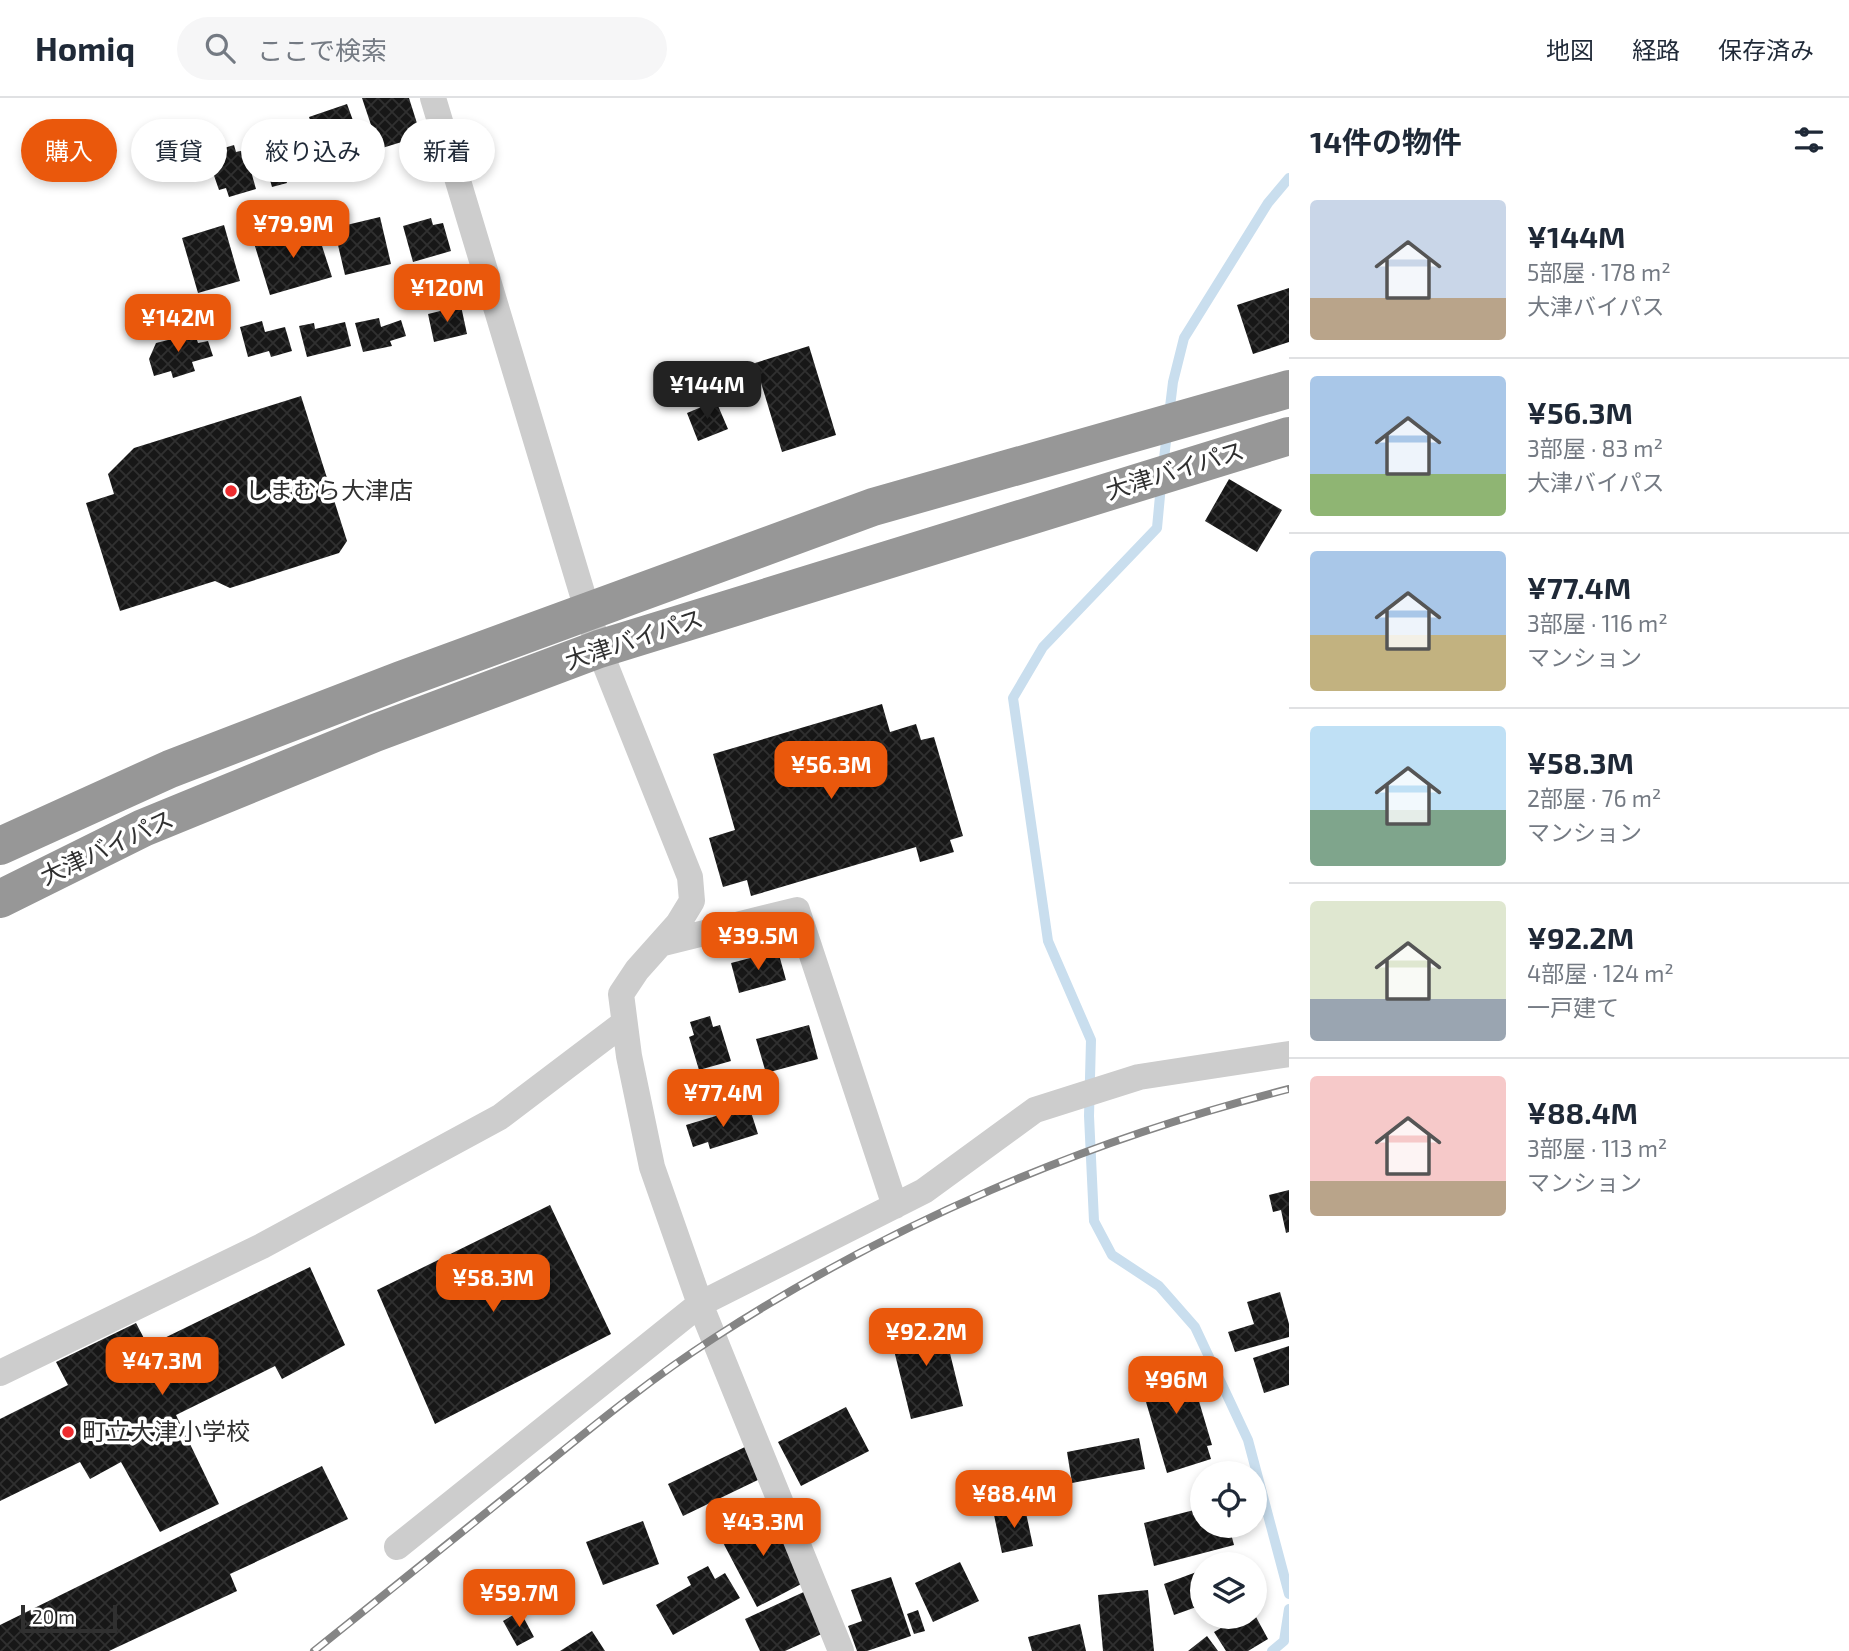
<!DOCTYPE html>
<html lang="ja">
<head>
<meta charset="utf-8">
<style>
  body { margin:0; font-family:"Exo 2","Noto Sans JP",sans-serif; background:#f6f6f7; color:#1f2937; height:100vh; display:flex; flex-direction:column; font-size:26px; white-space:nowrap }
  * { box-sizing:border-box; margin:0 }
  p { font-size:23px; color:#747a83 }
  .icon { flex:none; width:38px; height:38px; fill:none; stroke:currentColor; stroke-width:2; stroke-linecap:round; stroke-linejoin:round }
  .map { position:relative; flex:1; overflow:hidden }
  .sheet { display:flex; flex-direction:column; background:#fff; width:560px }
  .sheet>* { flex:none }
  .top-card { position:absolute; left:21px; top:21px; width:665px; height:63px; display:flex; gap:14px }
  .tools { position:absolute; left:1190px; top:1363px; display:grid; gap:14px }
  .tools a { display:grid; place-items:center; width:77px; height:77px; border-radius:50%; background:#fff; box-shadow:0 4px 10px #0003; font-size:35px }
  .scale { position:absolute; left:21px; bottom:18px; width:96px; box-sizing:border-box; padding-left:7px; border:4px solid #303030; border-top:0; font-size:19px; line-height:24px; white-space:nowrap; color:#303030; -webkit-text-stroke:5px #fff; paint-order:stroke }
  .price { position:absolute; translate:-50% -60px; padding:0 16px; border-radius:14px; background:#ea580c; color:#fff; font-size:23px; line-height:46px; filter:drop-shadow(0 2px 4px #0008) }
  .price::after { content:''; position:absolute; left:50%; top:42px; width:21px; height:16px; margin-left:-10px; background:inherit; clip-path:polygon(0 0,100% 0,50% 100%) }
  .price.selected { background:#222; color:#fff }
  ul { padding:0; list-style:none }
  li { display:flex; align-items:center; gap:21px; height:175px; padding:0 21px }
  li+li { border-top:2px solid #e0e1e3 }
  li span { display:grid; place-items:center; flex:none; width:196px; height:140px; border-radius:7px; color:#555 }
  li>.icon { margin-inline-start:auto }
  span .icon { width:84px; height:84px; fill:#fffc; stroke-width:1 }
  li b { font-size:30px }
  h2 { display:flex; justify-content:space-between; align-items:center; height:84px; padding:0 21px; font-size:30px }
  .tag { padding:0 24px; border-radius:32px; background:#fff; box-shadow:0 4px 10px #0003; font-size:24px; line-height:63px }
  .tag.selected { background:#ea580c; color:#fff }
  header { display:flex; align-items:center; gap:42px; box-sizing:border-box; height:98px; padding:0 35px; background:#fff; border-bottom:2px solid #e0e1e3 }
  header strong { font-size:33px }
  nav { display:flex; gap:38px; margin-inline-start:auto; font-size:24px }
  .search { width:490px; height:63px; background:#f6f6f7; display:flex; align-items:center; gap:18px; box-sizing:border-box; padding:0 24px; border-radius:38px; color:#747a83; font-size:26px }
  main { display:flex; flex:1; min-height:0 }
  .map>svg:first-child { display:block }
</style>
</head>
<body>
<header>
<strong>Homiq</strong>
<div class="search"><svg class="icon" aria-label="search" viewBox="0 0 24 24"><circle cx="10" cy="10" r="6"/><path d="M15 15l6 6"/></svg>ここで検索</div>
<nav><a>地図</a><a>経路</a><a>保存済み</a></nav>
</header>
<main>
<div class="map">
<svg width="1289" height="1553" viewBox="0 0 1289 1553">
  <defs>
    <pattern id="building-cross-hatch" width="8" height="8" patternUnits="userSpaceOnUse" patternTransform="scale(1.75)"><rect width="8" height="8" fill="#171717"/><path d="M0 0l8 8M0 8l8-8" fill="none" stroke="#303030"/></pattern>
  </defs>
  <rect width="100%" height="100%" fill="#fff"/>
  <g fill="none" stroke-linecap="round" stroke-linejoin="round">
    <!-- stream -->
    <path stroke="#c9deee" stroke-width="10" d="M1169,317L1173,284L1184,240L1268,105L1289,80
      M1163,369L1167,335
      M1161,387L1157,430L1043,549L1013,600L1048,843L1091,942L1089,1018L1094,1123L1112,1157L1159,1188L1195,1229L1248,1342L1289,1496
      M1272,1553L1284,1543L1289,1511"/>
  </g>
  <!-- building -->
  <path fill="url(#building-cross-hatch)" d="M362,0H409L421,38L379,51Z
    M347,6L359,39L347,43L351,54L338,59L334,48L321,53L309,19Z
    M301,46L309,72L285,79L287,85L272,89L263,58Z
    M234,47L236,54L245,52L256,91L229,99L226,90L219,92L210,66L217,64L214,53Z
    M380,119L391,166L345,177L334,130Z
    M431,120L433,127L443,125L451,153L413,164L403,128Z
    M315,126L332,179L270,197L254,145Z
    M224,127L240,183L198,195L182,140Z
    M1289,190V244L1253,256L1237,207Z
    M461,208L467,236L434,244L428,216Z
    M379,220L381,229L401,222L406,238L390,243L392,248L363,254L355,225Z
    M262,223L265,234L285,229L292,253L271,259L269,253L248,259L240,229Z
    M345,224L351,248L307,259L299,228L314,225L315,231Z
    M181,230L183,236L194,233L198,245L208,243L213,258L192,264L195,273L173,280L171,273L154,278L149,261L156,245L168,242L166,235Z
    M809,248L836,337L782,354L755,265Z
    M301,298L347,443L339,455L230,490L215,483L120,513L86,405L114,396L108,376L134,350Z
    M716,303L728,331L698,343L687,315Z
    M1229,381L1282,412L1257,454L1205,423Z
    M882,606L890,634L916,626L921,642L934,639L963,738L950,742L954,754L920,764L916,749L751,798L747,782L723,789L709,740L735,732L713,656Z
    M778,853L786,882L739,895L731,865Z
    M710,918L713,929L720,927L731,963L699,972L689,939L694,937L690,924Z
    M809,927L818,961L766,975L756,941Z
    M749,1008L758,1036L710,1051L708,1044L693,1049L686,1027Z
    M1289,1092V1134L1286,1135L1281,1112L1273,1114L1269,1097Z
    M550,1107L611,1236L435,1326L377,1192Z
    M310,1169L345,1247L282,1281L275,1268L176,1317L219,1406L160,1434L121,1364L90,1381L80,1364L0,1403V1321L68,1287L56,1264L136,1225L148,1248Z
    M1280,1194L1289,1226V1239L1235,1254L1228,1234L1254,1226L1247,1204Z
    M941,1219L963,1308L911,1321L889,1232Z
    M1289,1248V1287L1264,1295L1253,1260Z
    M1187,1263L1212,1347L1207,1348L1211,1361L1167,1375L1138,1277Z
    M846,1309L869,1353L801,1388L778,1344Z
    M1139,1340L1145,1371L1072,1385L1067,1354Z
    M747,1348L762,1380L683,1418L668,1386Z
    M322,1368L348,1421L230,1476L237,1493L109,1553H0V1527Z
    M1202,1395V1428H1229L1234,1447L1154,1468L1144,1425L1194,1412L1191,1398Z
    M1025,1410L1033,1448L1002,1455L994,1417Z
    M769,1411L807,1483L757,1509L719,1437Z
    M643,1423L659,1466L603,1487L586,1444Z
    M960,1464L979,1503L933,1524L915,1485Z
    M708,1468L715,1481L725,1475L740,1500L673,1537L656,1507L691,1487L687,1479Z
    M1202,1472V1507L1174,1517L1164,1486Z
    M891,1479L911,1538L867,1553H857L848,1528L862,1523L851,1492Z
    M808,1492L828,1533L785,1553H760L745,1521Z
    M1148,1492L1154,1553H1103L1098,1497Z
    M918,1512L925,1533L914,1536L907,1516Z
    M520,1513L534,1539L517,1548L503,1523Z
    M1240,1519H1256L1268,1541L1248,1553H1226L1214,1534Z
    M1080,1526L1086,1553H1032L1028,1539Z
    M592,1533L605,1553H560Z
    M1207,1538L1218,1553H1188Z"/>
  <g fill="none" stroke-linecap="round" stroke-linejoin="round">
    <!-- street -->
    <path stroke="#cdcdcd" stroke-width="26" d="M433,0L599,551L690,779L692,803L678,826L637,872L621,896L629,958L652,1069L700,1206L841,1553
      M660,846L797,812L895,1108
      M0,1275L262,1148L500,1019L624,925
      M397,1449L700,1206L924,1093L1035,1012L1139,979L1289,956"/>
    <!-- highway -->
    <path stroke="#979797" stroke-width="38" d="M0,748L170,671L401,582L873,409L1289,291
      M0,801L143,730L375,635L599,551L1289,338"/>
    <defs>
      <path id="rail" d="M314,1553C384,1497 454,1441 523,1385C586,1334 647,1283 714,1240C890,1126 1086,1042 1289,991"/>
    </defs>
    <!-- rail casing -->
    <use href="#rail" stroke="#858585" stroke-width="8"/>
    <!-- rail -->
    <use href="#rail" stroke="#fff" stroke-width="5" stroke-dasharray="16" stroke-linecap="butt"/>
  </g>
  <!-- markers -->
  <g fill="#ee2c2f" stroke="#fff" stroke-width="2.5">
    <circle cx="231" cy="393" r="7"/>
    <circle cx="68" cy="1334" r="7"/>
  </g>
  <g text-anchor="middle" stroke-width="7" stroke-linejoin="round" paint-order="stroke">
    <!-- street labels -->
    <g font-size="24" fill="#303030" stroke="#fff">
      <text transform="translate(1175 373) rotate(-17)" y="8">大津バイパス</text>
      <text transform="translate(634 542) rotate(-18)" y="8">大津バイパス</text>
      <text transform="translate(107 750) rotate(-25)" y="8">大津バイパス</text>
    </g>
    <!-- poi labels -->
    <g font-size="24" fill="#303030" stroke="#fff" text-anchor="start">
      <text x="245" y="401">しまむら大津店</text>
      <text x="82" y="1342">町立大津小学校</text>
    </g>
  </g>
</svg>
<div class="tools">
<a><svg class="icon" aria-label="locate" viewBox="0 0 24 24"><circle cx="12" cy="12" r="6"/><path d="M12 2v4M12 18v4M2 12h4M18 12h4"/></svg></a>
<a><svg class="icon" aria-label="layers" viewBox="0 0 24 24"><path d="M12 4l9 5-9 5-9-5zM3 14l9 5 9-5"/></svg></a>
</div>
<div class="scale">20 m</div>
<b class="price" style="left:293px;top:162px">¥79.9M</b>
<b class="price" style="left:447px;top:226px">¥120M</b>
<b class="price" style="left:178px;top:256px">¥142M</b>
<b class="price selected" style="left:707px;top:323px">¥144M</b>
<b class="price" style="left:831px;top:703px">¥56.3M</b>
<b class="price" style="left:758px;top:874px">¥39.5M</b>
<b class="price" style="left:723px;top:1031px">¥77.4M</b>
<b class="price" style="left:493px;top:1216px">¥58.3M</b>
<b class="price" style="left:926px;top:1270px">¥92.2M</b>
<b class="price" style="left:162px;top:1299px">¥47.3M</b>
<b class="price" style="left:1176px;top:1318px">¥96M</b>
<b class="price" style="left:1014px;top:1432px">¥88.4M</b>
<b class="price" style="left:763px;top:1460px">¥43.3M</b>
<b class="price" style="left:519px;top:1531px">¥59.7M</b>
<div class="top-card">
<a class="tag selected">購入</a>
<a class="tag">賃貸</a>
<a class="tag">絞り込み</a>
<a class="tag">新着</a>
</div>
</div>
<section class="sheet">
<h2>14件の物件<svg class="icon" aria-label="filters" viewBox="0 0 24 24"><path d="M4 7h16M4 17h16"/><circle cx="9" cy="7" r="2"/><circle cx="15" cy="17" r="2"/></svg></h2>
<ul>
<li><span style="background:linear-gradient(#c9d6e8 70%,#b9a48a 0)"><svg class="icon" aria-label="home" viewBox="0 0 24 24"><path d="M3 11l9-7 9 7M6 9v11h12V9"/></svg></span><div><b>¥144M</b><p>5部屋 · 178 m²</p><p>大津バイパス</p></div></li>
<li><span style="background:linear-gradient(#a9c7e8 70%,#8fb573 0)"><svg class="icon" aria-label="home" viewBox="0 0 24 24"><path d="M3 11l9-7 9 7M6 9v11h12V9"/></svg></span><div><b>¥56.3M</b><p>3部屋 · 83 m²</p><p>大津バイパス</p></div></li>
<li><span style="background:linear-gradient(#a9c7e8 60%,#c2b280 0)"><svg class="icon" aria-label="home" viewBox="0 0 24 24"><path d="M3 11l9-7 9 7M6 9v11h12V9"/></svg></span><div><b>¥77.4M</b><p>3部屋 · 116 m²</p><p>マンション</p></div></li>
<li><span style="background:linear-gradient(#bfe0f5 60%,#7fa58c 0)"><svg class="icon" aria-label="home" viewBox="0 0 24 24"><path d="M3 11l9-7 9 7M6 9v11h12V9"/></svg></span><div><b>¥58.3M</b><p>2部屋 · 76 m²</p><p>マンション</p></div></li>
<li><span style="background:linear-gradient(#dfe7d0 70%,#9aa5b1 0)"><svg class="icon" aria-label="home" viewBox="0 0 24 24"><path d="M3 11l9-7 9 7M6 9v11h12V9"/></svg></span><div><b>¥92.2M</b><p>4部屋 · 124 m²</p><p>一戸建て</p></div></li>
<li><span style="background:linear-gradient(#f6c9c9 75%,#b9a48a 0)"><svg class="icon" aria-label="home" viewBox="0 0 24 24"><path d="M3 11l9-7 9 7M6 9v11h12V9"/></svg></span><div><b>¥88.4M</b><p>3部屋 · 113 m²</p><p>マンション</p></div></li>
</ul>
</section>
</main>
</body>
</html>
